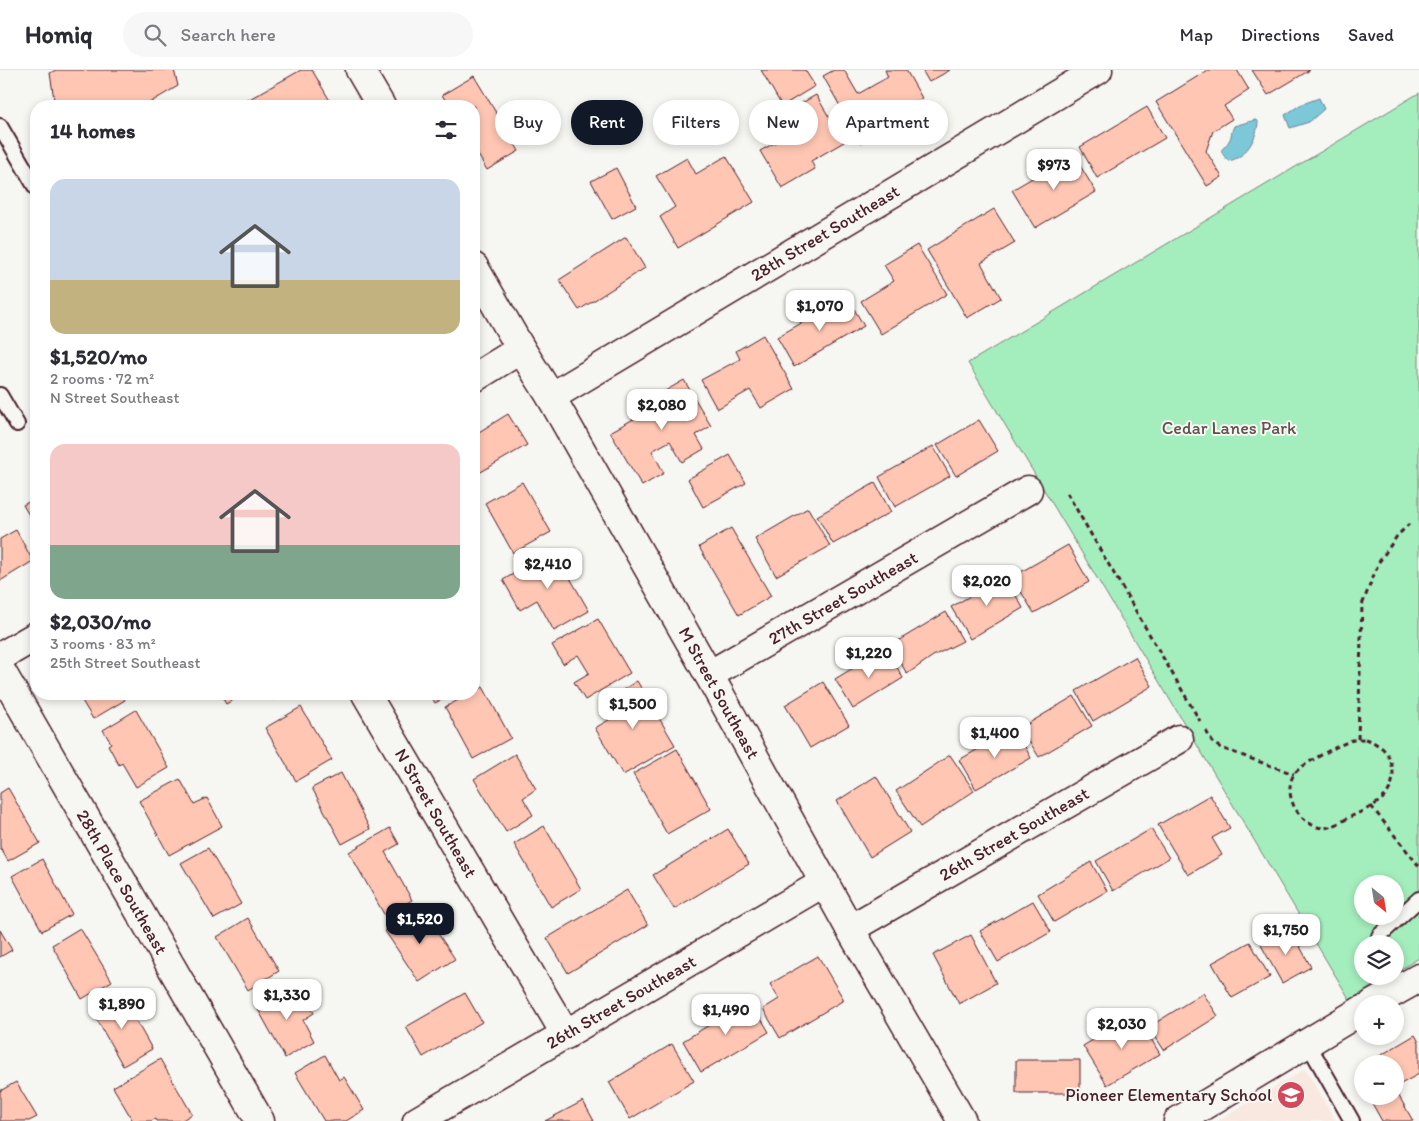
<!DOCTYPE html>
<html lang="en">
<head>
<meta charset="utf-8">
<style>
  body { margin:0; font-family:Itim,sans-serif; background:#f7f7f7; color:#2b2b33; height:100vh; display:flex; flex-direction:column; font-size:19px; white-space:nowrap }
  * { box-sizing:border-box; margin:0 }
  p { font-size:16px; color:#7c7c81 }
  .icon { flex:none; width:28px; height:28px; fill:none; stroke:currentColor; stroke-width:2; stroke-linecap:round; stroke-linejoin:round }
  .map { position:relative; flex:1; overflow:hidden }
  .panel { position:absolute; left:30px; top:30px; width:450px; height:600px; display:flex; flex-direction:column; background:#fff; border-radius:20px; box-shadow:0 2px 8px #0003 }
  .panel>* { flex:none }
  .guide { position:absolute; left:495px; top:30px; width:475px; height:45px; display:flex; gap:10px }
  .needle { width:32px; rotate:150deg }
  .controls { position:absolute; left:1354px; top:805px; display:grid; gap:10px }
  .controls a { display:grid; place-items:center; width:50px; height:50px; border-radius:50%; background:#fff; box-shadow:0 2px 8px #0003; font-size:25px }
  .price { position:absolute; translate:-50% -42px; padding:0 11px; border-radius:10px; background:#fff; color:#222; font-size:16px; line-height:32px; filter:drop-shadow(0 1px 2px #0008) }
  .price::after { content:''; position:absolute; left:50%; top:30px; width:15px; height:11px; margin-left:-8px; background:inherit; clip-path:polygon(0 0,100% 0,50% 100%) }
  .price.on { background:#111827; color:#fff }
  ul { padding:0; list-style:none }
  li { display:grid; align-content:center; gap:10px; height:265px; padding:0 20px }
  li span { display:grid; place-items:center; height:155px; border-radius:15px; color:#555 }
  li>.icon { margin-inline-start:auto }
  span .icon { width:90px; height:90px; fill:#fffc; stroke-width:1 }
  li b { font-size:21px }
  h2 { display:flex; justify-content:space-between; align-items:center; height:60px; padding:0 20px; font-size:21px }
  .tag { padding:0 18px; border-radius:22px; background:#fff; box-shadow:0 2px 8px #0003; font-size:18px; line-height:45px }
  .tag.on { background:#111827; color:#fff }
  header { display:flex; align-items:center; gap:30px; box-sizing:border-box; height:70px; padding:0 25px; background:#fff; border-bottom:1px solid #e1e1e2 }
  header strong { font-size:24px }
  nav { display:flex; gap:28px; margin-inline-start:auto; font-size:18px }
  .search { width:350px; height:45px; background:#f7f7f7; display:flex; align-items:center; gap:12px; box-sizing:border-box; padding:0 18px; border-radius:28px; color:#7c7c81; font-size:19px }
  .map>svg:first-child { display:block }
</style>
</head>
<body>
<header>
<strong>Homiq</strong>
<div class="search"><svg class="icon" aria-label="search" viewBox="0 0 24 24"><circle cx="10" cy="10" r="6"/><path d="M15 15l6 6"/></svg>Search here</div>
<nav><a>Map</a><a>Directions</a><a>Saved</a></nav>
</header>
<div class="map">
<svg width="1419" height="1051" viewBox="0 0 1419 1051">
  <rect width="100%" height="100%" fill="#f6f6f2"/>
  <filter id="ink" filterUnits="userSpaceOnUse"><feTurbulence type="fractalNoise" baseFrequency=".02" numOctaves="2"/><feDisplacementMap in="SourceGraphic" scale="10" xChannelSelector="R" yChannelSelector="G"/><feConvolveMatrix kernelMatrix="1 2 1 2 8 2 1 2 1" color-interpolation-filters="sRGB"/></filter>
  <g filter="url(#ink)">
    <!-- built -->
    <path fill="#f9e8df" d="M1305,999L1336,1051H1218Z"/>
    <!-- green -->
    <path fill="#a4eebd" stroke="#778674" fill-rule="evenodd" d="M1419,23V888L1395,903V874H1362V906H1389L1350,930L968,293ZM1362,814H1395V846H1362Z"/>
    <!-- water -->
    <path fill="#7bc8d9" stroke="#678493" d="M1319,28L1324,39L1309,52L1290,58L1285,45L1300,35Z
      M1255,50L1258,51C1258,67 1245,89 1228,91C1217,77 1222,82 1229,71C1232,67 1231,61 1234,56Z"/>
    <!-- building -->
    <path fill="#ffc6b3" stroke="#4a1f2b" d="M56,0H174L178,16L144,36H55L50,3Z
      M301,0H312L333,36H237Z
      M761,0H805L815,16L782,36Z
      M834,0H844L858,24L888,7L885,0H906L922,28L876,52L882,62L861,73L823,6Z
      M922,0H950L929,12Z
      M1208,0H1237L1249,20L1224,36L1232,49L1213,61L1206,81L1222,107L1207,116L1156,32Z
      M1252,0H1310L1268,25Z
      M474,6L519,81L487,100L474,78V36H449L442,25Z
      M816,25L844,72L811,91L815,99L782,118L760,81L810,53L800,34Z
      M1147,37L1165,68L1097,108L1080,77Z
      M1073,84L1096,122L1035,158L1012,120Z
      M726,86L754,132L678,178L660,147L675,137L656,106L687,88L696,104Z
      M616,98L636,136L612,149L591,111Z
      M994,139L1015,173L981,193L1001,228L967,248L927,180Z
      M626,167L645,198L579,240L559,210Z
      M917,175L947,224L881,264L861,231L894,211L884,195Z
      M847,227L864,256L794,297L777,267Z
      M763,265L794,319L761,338L750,320L717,339L701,310L740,289L736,281Z
      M684,310L711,356L696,365L704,379L682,392L670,371L652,381L664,403L642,416L610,362L652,339L648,331Z
      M508,344L527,375L474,406V365Z
      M979,350L998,381L956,406L937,375Z
      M933,376L950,406L895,437L879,407Z
      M730,385L746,413L703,437L688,409Z
      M522,412L551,462L513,483L485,433Z
      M875,413L891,442L833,474L817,446Z
      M36,428V457L23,435Z
      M808,438L830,476L776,506L755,469Z
      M731,458L771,526L739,545L699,477Z
      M16,460L33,491L0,511V469Z
      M1068,475L1089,512L1034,543L1012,507Z
      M554,480L589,541L554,561L537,530L520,540L503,510Z
      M1005,506L1023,538L970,569L951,537Z
      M946,542L963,571L933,586L907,604L891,575Z
      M598,549L630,603L585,630L574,612L589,603L578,585L563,594L552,575Z
      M886,578L903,608L853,639L835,609Z
      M1135,587L1152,616L1093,651L1076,621Z
      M637,611L675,675L623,705L595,658L612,648L603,632Z
      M823,612L849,655L810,678L785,635Z
      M483,617L511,668L473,689L445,637L470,624H474V622Z
      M78,624H121L125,630L93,649Z
      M220,624H244L226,634Z
      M270,624H284L273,630Z
      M430,624H452L435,633Z
      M1074,626L1092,656L1039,687L1021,658Z
      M301,637L332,690L296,711L265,658Z
      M136,640L169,698L136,717L122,693L119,695L108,675L111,673L103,660Z
      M1015,658L1031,688L976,719L959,690Z
      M677,679L711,739L667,764L633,704Z
      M515,684L536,719L523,728L533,745L506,762L474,709Z
      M950,685L974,721L920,757L896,721Z
      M341,703L370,759L342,774L312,718Z
      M876,706L910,762L870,787L837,731Z
      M180,709L194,734L207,728L222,756L169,785L139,731Z
      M8,718L40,773L8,791L0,777V723Z
      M1210,725L1230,758L1212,768L1222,785L1188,805L1158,755Z
      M544,756L581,819L551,837L514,774Z
      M390,758L399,774L385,782L412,830L385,846L349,782Z
      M728,759L749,794L674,839L653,805Z
      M1151,759L1169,788L1113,821L1096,791Z
      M208,778L241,834L214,849L181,793Z
      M42,789L72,844L42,861L12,806Z
      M1091,792L1107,821L1054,852L1038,824Z
      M627,820L648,855L568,903L547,868Z
      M1033,831L1051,862L998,892L980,861Z
      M421,838L455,889L419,912L385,861Z
      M248,848L279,901L248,920L217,867Z
      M80,858L112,911L82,929L52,875Z
      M1290,858L1311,897L1282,913L1261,875Z
      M0,860L12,880L0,887Z
      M971,865L996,913L959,934L933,885Z
      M1250,872L1270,907L1232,928L1212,893Z
      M818,886L844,930L780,968L763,939L779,929L770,914Z
      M284,918L293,934L305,927L314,943L303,950L314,971L285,988L255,934Z
      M465,923L482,952L423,987L406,957Z
      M1203,923L1218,946L1164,980L1149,957Z
      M121,924L152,979L123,996L92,941Z
      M750,930L769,962L701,1002L683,971Z
      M1136,944L1160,984L1107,1015L1083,976Z
      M1415,965L1419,972V1004L1395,1017V994H1366Z
      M672,974L694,1011L630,1049L609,1012Z
      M325,985L339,1010L344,1007L364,1040L346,1051H324L295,1003Z
      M160,989L192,1044L181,1051H156L155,1049L151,1051H133L113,1017Z
      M1016,990H1080V1023H1016Z
      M16,1012L37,1047L29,1051H0V1021Z
      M1395,1019L1413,1051H1382L1368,1026H1395Z
      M583,1031L594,1051H545Z"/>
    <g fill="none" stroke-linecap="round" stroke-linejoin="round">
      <defs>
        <path id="service" d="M0,56L36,118
          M0,325L17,354
          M1379,866L1419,829
          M1307,972L1352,1051"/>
        <path id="minor" d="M474,308L521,279
          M551,327L1098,0
          M0,587L36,566
          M0,599L260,1051
          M709,605L1028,420
          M366,624L566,965
          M850,859L1179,669
          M1373,934L1419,908
          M417,1051L825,812
          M1178,1051L1362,940"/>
        <path id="tertiary" d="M360,0L381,36
          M474,197L521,279L551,327L709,605L850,859L962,1051"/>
      </defs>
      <!-- service casing -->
      <use href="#service" stroke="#4a1f2b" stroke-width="18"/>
      <!-- minor casing -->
      <use href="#minor" stroke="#4a1f2b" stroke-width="31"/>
      <!-- tertiary casing -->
      <use href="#tertiary" stroke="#4a1f2b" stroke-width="31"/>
      <!-- path -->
      <path stroke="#4a1f2b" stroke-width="3" stroke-dasharray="5 4" stroke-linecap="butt" d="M1067,423L1200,651
        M1206,661L1213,673L1221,678L1294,704
        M1358,669L1362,535L1379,492L1397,466L1409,454
        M1365,669C1371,671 1377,674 1382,678C1395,690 1397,712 1385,726C1377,735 1363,741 1352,746C1344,750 1334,757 1324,758C1317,758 1309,754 1304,749C1292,739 1285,719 1294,704C1300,695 1342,673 1353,670C1357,669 1361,669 1365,669Z
        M1371,736L1419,796"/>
      <!-- service -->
      <use href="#service" stroke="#f6f6f2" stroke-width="14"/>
      <!-- minor -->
      <use href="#minor" stroke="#f6f6f2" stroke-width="28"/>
      <!-- tertiary -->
      <use href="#tertiary" stroke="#f6f6f2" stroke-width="28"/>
    </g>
  </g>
  <!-- icons -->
  <defs>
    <symbol id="school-disc" viewBox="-11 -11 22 22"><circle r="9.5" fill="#d1495b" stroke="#f6f6f2"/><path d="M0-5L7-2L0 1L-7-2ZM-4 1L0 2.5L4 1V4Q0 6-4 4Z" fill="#fff"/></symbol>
  </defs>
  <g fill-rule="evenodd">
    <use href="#school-disc" x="1275" y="1009" width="32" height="32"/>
  </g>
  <g text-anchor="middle" stroke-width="4" stroke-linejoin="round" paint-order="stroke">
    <!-- street labels -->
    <g font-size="18" fill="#4a1f2b" stroke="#f6f6f2">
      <text transform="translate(825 163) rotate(-31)" y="6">28th Street Southeast</text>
      <text transform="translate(843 528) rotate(-30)" y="6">27th Street Southeast</text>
      <text transform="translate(719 623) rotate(61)" y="6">M Street Southeast</text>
      <text transform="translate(436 743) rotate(60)" y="6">N Street Southeast</text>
      <text transform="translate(1014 764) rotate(-30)" y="6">26th Street Southeast</text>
      <text transform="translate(122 812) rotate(60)" y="6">28th Place Southeast</text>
      <text transform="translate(621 932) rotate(-30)" y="6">26th Street Southeast</text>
    </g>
    <!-- park labels -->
    <g font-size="18" fill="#605350" stroke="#f6f6f2">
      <text x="1229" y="364">Cedar Lanes Park</text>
    </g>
    <!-- poi labels -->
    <g font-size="18" fill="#4a1f2b" stroke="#f6f6f2" text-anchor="end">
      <text x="1272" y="1031">Pioneer Elementary School</text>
    </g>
  </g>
</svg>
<div class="controls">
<a><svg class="needle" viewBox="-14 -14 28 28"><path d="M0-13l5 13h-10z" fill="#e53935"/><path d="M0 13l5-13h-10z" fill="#7c7c81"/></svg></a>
<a><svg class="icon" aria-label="layers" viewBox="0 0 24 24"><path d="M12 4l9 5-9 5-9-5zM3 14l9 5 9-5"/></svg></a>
<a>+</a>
<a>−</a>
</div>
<b class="price" style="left:1054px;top:121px">$973</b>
<b class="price" style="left:820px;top:262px">$1,070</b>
<b class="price" style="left:662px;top:361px">$2,080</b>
<b class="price" style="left:548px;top:520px">$2,410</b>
<b class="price" style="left:987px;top:537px">$2,020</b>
<b class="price" style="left:869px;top:609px">$1,220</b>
<b class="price" style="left:633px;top:660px">$1,500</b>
<b class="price" style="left:995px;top:689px">$1,400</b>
<b class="price on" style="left:420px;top:875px">$1,520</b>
<b class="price" style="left:1286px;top:886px">$1,750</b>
<b class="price" style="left:287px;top:951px">$1,330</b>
<b class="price" style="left:122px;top:960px">$1,890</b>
<b class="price" style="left:726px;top:966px">$1,490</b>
<b class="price" style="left:1122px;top:980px">$2,030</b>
<div class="guide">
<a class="tag">Buy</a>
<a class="tag on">Rent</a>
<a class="tag">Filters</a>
<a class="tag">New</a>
<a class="tag">Apartment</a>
</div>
<section class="panel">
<h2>14 homes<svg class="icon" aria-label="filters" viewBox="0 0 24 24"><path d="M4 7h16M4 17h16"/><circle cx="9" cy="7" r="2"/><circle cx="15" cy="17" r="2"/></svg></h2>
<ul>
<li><span style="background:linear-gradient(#c9d6e8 65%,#c2b280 0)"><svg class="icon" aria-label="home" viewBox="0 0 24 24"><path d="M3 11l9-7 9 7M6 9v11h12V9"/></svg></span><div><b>$1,520/mo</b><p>2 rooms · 72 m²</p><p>N Street Southeast</p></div></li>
<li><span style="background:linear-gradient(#f6c9c9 65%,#7fa58c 0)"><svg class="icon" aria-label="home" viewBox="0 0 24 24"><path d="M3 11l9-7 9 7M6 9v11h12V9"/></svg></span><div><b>$2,030/mo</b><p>3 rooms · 83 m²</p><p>25th Street Southeast</p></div></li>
</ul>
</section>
</div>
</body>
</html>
